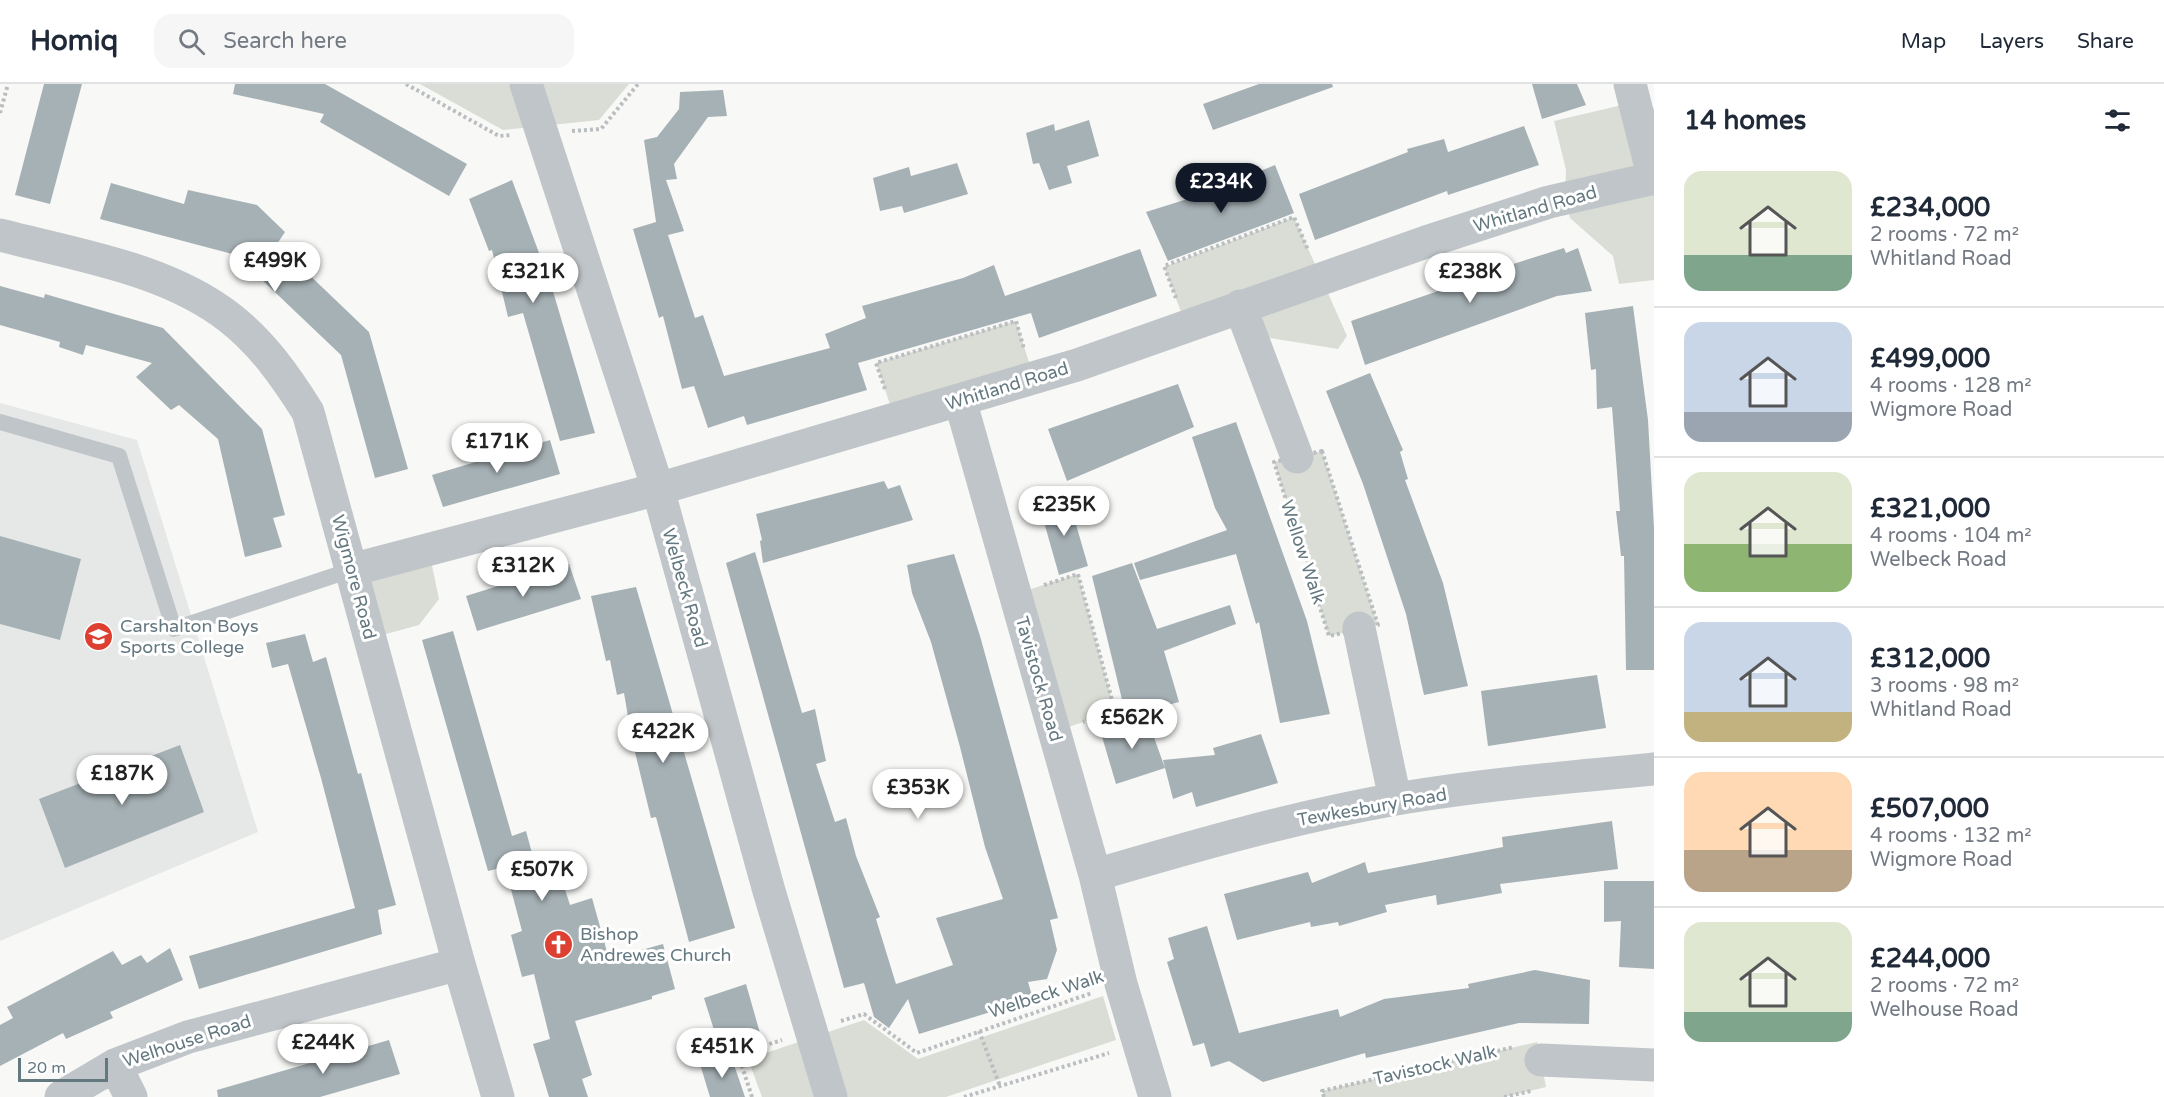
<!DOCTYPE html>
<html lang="en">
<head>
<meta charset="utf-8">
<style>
  body { margin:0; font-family:"Varela Round",sans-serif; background:#f6f6f7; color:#1f2937; height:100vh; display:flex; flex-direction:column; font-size:22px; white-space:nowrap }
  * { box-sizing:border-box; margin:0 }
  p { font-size:20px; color:#747a83 }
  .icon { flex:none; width:33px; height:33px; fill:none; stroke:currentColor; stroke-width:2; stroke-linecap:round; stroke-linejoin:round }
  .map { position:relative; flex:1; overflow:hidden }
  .details { display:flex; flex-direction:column; background:#fff; width:510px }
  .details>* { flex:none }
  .scale { position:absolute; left:18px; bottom:15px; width:90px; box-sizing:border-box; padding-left:6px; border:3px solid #647880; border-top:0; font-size:16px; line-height:21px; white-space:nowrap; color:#647880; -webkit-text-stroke:4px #fff; paint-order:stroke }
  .price { position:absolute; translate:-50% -51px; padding:0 14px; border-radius:21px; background:#fff; color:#222; font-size:20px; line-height:39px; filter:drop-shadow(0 2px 3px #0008) }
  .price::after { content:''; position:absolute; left:50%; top:36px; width:18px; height:14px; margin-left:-9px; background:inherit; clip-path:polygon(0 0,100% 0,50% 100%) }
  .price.on { background:#111827; color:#fff }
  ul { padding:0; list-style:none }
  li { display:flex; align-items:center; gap:18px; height:150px; padding:0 30px }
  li+li { border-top:2px solid #e0e1e3 }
  li span { display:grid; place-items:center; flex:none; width:168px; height:120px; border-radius:18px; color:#555 }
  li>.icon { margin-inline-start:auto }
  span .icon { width:72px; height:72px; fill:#fffc; stroke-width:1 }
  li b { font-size:26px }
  h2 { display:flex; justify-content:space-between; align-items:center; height:72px; padding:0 30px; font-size:26px }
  header { display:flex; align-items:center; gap:36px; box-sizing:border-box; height:84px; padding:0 30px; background:#fff; border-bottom:2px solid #e0e1e3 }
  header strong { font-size:28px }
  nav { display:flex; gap:33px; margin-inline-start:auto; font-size:21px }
  .search { width:420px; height:54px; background:#f6f6f7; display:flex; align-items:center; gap:15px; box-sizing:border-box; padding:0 21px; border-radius:18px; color:#747a83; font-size:22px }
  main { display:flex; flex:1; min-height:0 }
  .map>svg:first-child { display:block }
</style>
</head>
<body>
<header>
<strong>Homiq</strong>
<div class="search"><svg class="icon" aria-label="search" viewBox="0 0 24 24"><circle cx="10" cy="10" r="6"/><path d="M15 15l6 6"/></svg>Search here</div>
<nav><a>Map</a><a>Layers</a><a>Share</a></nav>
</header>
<main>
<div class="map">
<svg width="1654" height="1013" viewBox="0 0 1654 1013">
  <rect width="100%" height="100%" fill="#f8f8f6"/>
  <!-- built -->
  <path fill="#e6e8e7" d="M0,319L137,356L258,748L0,857Z"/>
  <!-- green -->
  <path fill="#d9ddd5" d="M420,0H629L599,36L503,46Z
    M1635,18L1654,24V196L1619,200L1613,172L1570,134L1565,115L1566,86L1554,37Z
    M1294,133L1347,252L1338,265L1251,251L1240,222L1186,241L1164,183Z
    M1016,237L1034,294L895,335L876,279Z
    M1322,367L1378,541L1329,552L1274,378Z
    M430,472L439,515L419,541L375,553L357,489Z
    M1078,490L1115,627L1054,648L1015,510Z
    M1103,912L1116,956L946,1013H762L748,975L864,936L918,975Z
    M1537,958L1546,1003L1504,1013H1324L1322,1007Z"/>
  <!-- building -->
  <path fill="#a6b1b5" d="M44,0H82L50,120L15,111Z
    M235,0H325L467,80L449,112L320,38L324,30L233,10Z
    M1259,0H1332L1333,3L1213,46L1203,20Z
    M1532,0H1577L1586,21L1542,35Z
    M723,6L727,32L708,33L674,80L677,95L666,96L684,147L668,151L695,234L703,231L724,292L830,264L825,250L866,234L862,222L963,194L994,181L1005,212L1140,165L1157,212L1039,254L1031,229L858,279L867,306L747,341L744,332L708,344L694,302L682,305L663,232L659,234L633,145L656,138L644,56L657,53L679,25L680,8Z
    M1089,36L1099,72L1067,82L1072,99L1049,106L1039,79L1033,80L1026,49L1054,40L1055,47Z
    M1524,42L1539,81L1448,111L1447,107L1315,156L1299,110L1408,68L1407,65L1444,55L1448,68Z
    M957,79L968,110L904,129L902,122L880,127L873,94L909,83L911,92Z
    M1275,81L1294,129L1168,177L1146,128L1213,107Z
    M512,96L552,204L595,349L560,357L523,229L508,233L492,166L489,167L469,115Z
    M111,99L184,120L188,106L257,121L285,148L277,160L369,248L408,385L375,394L341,271L236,171L100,135Z
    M1564,164L1566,169L1578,164L1592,207L1557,212L1365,281L1351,237L1479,193L1478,191Z
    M0,202L44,214L45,210L163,244L262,345L285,431L273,434L282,463L245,473L218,355L179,321L171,326L136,293L152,279L86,261L83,271L59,263L60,258L0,241Z
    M1633,222L1648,336L1654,444V586H1626L1624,472H1621L1616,427H1620L1612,323L1597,325L1596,285L1591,286L1585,229Z
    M1370,289L1403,366L1400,368L1408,395L1405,396L1443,499L1468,602L1424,611L1406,530L1363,400L1326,307Z
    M1178,300L1194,343L1067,397L1048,345Z
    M1236,338L1307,537L1330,630L1280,639L1259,538L1256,540L1236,470L1140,496L1134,479L1227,446L1215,424L1192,353Z
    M550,356L560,390L443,423L432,391Z
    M884,397L888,405L900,401L913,436L763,479L760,457L762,456L756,430Z
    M1069,416L1088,482L1059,491L1040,424Z
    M0,452L81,475L60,556L0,540Z
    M755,468L802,629L815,625L826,677L816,680L835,738L846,734L856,772L880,833L876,835L896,900L953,881L936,834L1003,815L985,763L960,663L931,558L912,509L907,481L954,470L980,552L1058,834L1050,836L1057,866L1047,895L1028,898L1033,915L919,950L908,915L889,944L874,933L864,899L844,904L726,479Z
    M1132,479L1157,545L1230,521L1236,540L1164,567L1179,618L1126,632L1092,492Z
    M569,480L581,515L477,547L466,512Z
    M636,503L735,844L689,858L656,733L651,734L632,656L624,609L617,611L610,576L606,577L591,512Z
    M453,547L512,752L526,747L536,784L556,778L570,821L592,814L609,875L663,860L675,905L652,912V915L575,937L592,991L582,995L588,1013H549L533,960L550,955L534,890L522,893L511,851L522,847L505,783L488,787L422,556Z
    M305,550L313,578L326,573L358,690L361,689L396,821L378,826L382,850L199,905L189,872L355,824L321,694L288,580L272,584L266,559Z
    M1597,591L1606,644L1488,662L1481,607Z
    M1147,634L1165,684L1116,700L1100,646Z
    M1261,650L1278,699L1196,723L1192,708L1173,715L1163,676L1215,671L1213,664Z
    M180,661L204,728L65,784L39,715Z
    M1612,737L1618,785L1500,800L1502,809L1437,821L1436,811L1385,821L1387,828L1339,842L1338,838L1311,843L1310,838L1237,856L1224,810L1308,788L1312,799L1365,778L1368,789L1503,763L1502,753Z
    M1604,797H1654V885L1619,883L1621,837L1604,838Z
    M1207,842L1239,949L1338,925L1340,933L1384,915L1469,904L1468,900L1535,886L1590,896L1589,940L1519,939L1366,974L1365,969L1263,998L1229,977L1211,983L1204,959L1193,962L1167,878L1174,875L1168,854Z
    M170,864L183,896L110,928L113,934L66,955L63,949L0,982V941L13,934L7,923L113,867L122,881L141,871L147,879Z
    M746,900L760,949L719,962L704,914Z
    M389,956L400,990L320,1013H218L217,1006Z
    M731,972L745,1013H710L700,980Z"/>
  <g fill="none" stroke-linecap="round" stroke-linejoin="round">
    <!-- path -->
    <path stroke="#babec0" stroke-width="4" stroke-dasharray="3 3" stroke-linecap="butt" d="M406,0L499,52L511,51
      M0,29L8,0
      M572,47L601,45L638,0
      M1176,214L1164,182L1294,133L1308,166
      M885,305L876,279L1016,237L1024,265
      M1322,367L1378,541L1329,552L1274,378Z
      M1044,501L1078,490L1115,627L1083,638
      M841,937L864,930L917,969L1092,909
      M979,947L1000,1002
      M752,1013L738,970L782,956
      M964,1013L1109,969
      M1324,1013L1322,1007L1514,963
      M1504,1013L1531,1007"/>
    <!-- lane -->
    <path stroke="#bfc5c8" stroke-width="16" d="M0,338L119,372L174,545L351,486"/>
    <!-- street -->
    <path stroke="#bfc5c8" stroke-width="33" d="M526,0L658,405L769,807L831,1013
      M1630,0L1654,95
      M0,151C76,171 166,184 230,234C263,260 286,293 308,328L459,880L498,1013
      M1240,222L1297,373
      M960,316L1095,791L1121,900L1155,1013
      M351,486L658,405L1077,281L1426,158L1549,118L1654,94
      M1359,544L1395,715
      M1095,791C1194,762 1294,733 1396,715C1481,701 1568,693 1654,685
      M1541,976L1654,981
      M115,981L131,1013
      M61,1013L115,981L188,953L459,880"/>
  </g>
  <!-- icons -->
  <defs>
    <symbol id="school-disc" viewBox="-11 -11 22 22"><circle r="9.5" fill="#dd3f31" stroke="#fff"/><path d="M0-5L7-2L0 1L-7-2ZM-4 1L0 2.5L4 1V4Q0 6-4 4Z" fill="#fff"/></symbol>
    <symbol id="church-disc" viewBox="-11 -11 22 22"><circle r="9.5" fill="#dd3f31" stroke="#fff"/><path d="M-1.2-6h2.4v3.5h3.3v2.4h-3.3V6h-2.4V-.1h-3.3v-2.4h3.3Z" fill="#fff"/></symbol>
  </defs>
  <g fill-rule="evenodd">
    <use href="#school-disc" x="82" y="536" width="33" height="33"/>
    <use href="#church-disc" x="542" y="844" width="33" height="33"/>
  </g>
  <g text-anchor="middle" stroke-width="6" stroke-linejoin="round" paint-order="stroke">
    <!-- street labels -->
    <g font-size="18" fill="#647880" stroke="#fff">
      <text transform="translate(1535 125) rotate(-16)" y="6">Whitland Road</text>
      <text transform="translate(1007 302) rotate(-17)" y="6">Whitland Road</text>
      <text transform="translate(1303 468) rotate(72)" y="6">Wellow Walk</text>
      <text transform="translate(354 493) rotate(75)" y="6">Wigmore Road</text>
      <text transform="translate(685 504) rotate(74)" y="6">Welbeck Road</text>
      <text transform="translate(1039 595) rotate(74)" y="6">Tavistock Road</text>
      <text transform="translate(1372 723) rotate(-10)" y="6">Tewkesbury Road</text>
      <text transform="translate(1046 910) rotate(-18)" y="6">Welbeck Walk</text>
      <text transform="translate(187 957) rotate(-18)" y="6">Welhouse Road</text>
      <text transform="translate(1435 981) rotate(-13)" y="6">Tavistock Walk</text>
    </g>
    <!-- poi labels -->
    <g font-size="18" fill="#647880" stroke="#fff" text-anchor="start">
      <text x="120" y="548">Carshalton Boys<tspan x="120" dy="21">Sports College</tspan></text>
      <text x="580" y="856">Bishop<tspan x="580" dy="21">Andrewes Church</tspan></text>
    </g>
  </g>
</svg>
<div class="scale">20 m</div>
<b class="price on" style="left:1221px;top:130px">£234K</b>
<b class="price" style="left:275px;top:209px">£499K</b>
<b class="price" style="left:533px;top:220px">£321K</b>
<b class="price" style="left:1470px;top:220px">£238K</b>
<b class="price" style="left:497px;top:390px">£171K</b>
<b class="price" style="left:1064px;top:453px">£235K</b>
<b class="price" style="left:523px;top:514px">£312K</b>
<b class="price" style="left:1132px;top:666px">£562K</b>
<b class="price" style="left:663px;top:680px">£422K</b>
<b class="price" style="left:122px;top:722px">£187K</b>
<b class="price" style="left:918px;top:736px">£353K</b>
<b class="price" style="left:542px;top:818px">£507K</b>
<b class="price" style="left:323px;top:991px">£244K</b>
<b class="price" style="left:722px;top:995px">£451K</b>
</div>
<section class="details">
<h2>14 homes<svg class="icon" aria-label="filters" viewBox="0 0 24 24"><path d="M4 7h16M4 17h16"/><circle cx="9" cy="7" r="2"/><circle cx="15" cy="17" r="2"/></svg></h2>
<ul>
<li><span style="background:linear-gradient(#dfe7d0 70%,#7fa58c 0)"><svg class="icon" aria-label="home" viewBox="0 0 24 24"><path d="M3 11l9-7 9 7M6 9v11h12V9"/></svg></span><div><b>£234,000</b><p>2 rooms · 72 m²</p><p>Whitland Road</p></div></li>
<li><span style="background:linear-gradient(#c9d6e8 75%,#9aa5b1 0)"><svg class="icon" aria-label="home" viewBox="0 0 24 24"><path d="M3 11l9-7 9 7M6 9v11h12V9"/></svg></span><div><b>£499,000</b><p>4 rooms · 128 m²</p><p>Wigmore Road</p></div></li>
<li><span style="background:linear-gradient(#dfe7d0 60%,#8fb573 0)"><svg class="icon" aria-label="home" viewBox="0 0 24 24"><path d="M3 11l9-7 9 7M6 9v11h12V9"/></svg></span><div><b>£321,000</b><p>4 rooms · 104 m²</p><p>Welbeck Road</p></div></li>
<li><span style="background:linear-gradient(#c9d6e8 75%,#c2b280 0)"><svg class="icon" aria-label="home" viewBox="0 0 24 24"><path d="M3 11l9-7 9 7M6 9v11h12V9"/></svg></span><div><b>£312,000</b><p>3 rooms · 98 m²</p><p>Whitland Road</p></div></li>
<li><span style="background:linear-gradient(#ffd9b3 65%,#b9a48a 0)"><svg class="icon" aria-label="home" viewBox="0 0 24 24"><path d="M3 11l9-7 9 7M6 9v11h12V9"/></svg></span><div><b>£507,000</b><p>4 rooms · 132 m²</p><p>Wigmore Road</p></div></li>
<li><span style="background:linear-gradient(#dfe7d0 75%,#7fa58c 0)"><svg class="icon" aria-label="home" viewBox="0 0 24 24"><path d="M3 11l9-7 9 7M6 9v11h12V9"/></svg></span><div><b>£244,000</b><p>2 rooms · 72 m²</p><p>Welhouse Road</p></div></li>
</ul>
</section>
</main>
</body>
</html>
